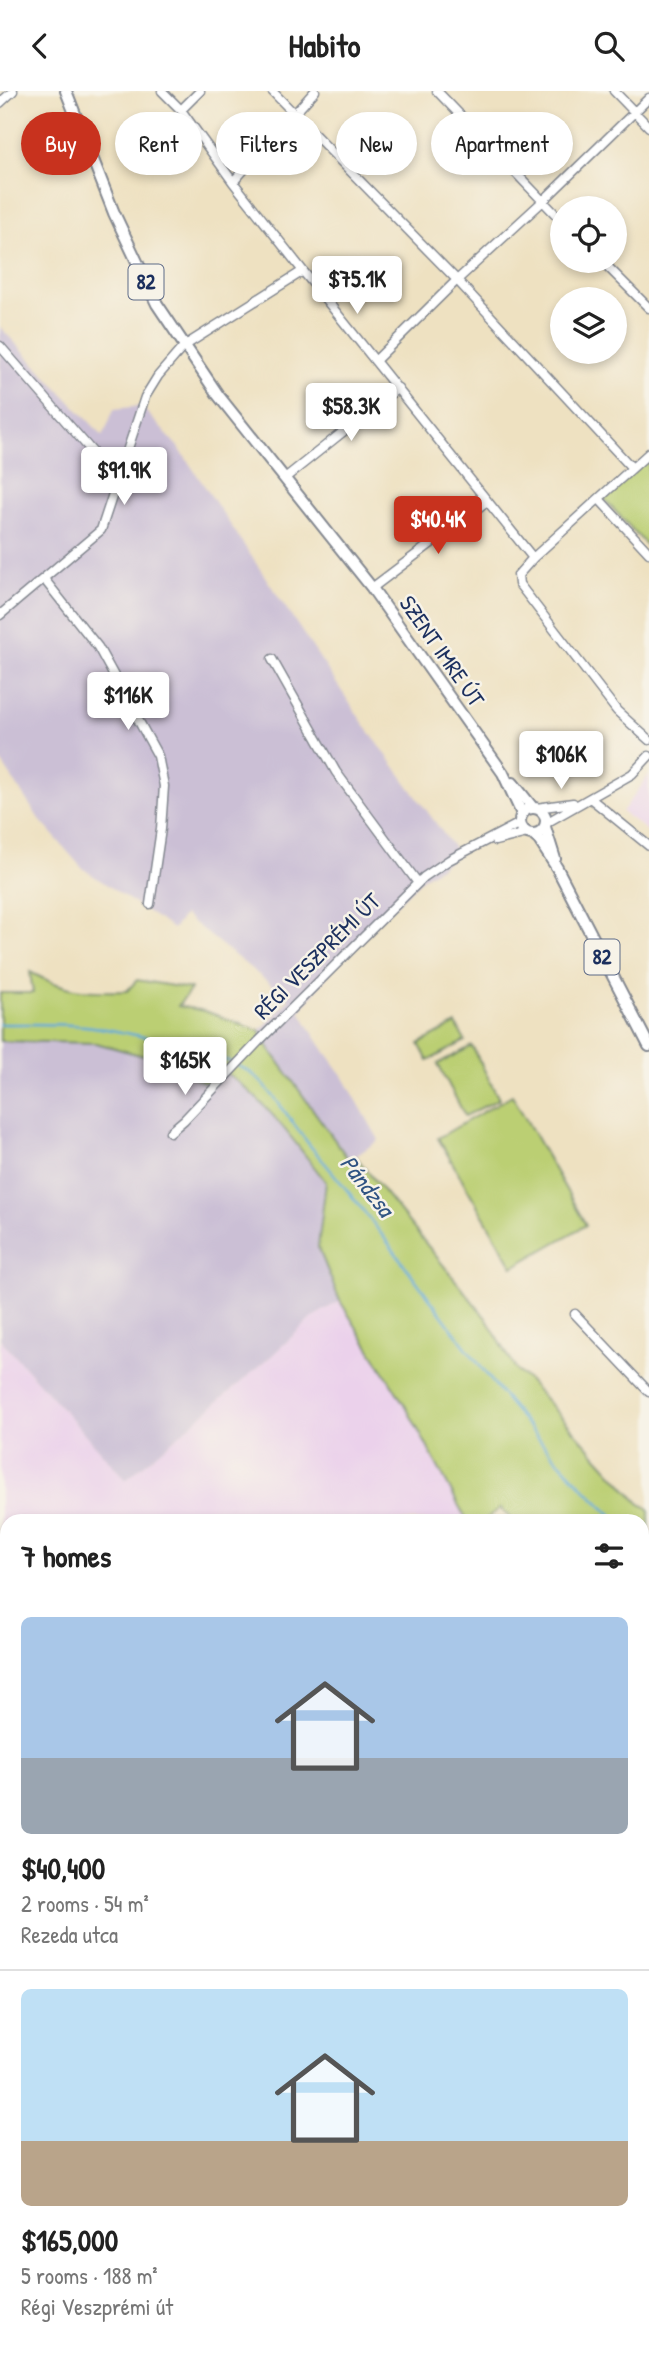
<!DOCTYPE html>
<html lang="en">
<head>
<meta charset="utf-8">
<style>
  body { margin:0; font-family:"Patrick Hand",sans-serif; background:#f6f6f6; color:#222; height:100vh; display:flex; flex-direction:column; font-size:26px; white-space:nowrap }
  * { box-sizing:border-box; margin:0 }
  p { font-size:23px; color:#767676 }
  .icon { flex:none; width:38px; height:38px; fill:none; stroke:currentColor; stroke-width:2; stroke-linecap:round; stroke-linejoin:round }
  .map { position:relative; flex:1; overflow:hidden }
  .drawer { position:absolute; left:0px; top:1423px; width:649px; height:842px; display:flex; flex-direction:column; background:#fff; border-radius:21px 21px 0 0; box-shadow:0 4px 10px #0003 }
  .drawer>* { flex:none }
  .banner { position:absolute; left:21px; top:21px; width:607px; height:63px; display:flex; gap:14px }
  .fabs { position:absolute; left:550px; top:105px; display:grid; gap:14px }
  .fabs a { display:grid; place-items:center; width:77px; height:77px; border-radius:50%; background:#fff; box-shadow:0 4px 10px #0003; font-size:35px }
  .price { position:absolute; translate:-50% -60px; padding:0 16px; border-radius:7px; background:#fff; color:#222; font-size:23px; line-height:46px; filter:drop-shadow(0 2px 4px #0008) }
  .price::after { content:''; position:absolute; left:50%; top:42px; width:21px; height:16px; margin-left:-10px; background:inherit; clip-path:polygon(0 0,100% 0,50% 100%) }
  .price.on { background:#c8321e; color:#fff }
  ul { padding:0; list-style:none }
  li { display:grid; align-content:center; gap:14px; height:371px; padding:0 21px }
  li+li { border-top:2px solid #e0e0e0 }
  li span { display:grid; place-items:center; height:217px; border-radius:10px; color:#555 }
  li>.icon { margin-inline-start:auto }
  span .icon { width:126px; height:126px; fill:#fffc; stroke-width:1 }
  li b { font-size:30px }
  h2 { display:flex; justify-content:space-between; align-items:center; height:84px; padding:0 21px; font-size:30px }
  .chip { padding:0 24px; border-radius:32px; background:#fff; box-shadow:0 4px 10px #0003; font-size:24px; line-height:63px }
  .chip.on { background:#c8321e; color:#fff }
  header { display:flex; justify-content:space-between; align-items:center; height:91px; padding:0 21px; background:#fff; font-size:32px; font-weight:700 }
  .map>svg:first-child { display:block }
</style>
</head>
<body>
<header><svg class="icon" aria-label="back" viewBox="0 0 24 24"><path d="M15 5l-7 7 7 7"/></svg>Habito<svg class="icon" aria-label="search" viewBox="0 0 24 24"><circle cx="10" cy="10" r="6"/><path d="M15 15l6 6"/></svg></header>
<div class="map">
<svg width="649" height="2263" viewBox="0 0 649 2263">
  <rect width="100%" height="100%" fill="#f7f3e8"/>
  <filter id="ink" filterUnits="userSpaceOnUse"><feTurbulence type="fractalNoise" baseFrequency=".0143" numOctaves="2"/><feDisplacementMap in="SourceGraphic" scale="14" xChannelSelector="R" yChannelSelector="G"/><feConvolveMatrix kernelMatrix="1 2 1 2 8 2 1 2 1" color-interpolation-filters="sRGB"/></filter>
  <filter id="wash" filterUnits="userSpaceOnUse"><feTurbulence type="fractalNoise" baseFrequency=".00686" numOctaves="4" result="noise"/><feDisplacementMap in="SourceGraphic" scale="28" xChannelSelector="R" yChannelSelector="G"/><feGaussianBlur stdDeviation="1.57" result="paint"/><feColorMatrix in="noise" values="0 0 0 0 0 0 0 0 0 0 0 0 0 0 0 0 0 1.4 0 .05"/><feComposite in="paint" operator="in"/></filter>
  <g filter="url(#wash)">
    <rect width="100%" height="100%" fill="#eee1c1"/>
    <!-- built -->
    <path fill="#ebd1eb" d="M649,684V741L622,721Z
      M340,1210L406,1316L467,1430H7V1501L0,1493V1248L126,1389L269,1267L314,1225Z
      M642,1573L649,1581V2104L642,2109Z"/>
    <!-- industrial -->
    <path fill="#cbbfd5" d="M0,236L103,345L114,318L141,315L179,357L361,629L459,764L424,786L341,868L300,920L315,946L342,983L379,1049L350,1069L269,957L260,940L289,908L184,824L173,838L82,777L39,728L0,669Z
      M0,950L96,952L144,965L206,992L223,980L242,992L262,1010L326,1091L318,1156L340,1210L314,1225L269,1267L126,1389L0,1248Z"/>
    <!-- green -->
    <path fill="#bbcf73" stroke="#6b7f68" stroke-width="2" d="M649,367V457L604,408Z
      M30,881C67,901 86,901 127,900L137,889L191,898L178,915L205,920L260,940L269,957L349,1069L356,1066L486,1227L517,1280L527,1288L639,1412L649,1418V1581L642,1573V1430H513L501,1417L483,1430H467L406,1316L340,1210L318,1156L326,1091C294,1051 266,1008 223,980L206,992L144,965L96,952L0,950V902H33Z
      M456,933L465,950L428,970L419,953Z
      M472,955L499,1008L465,1025L438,973Z
      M512,1004L586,1134L513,1176L438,1047Z"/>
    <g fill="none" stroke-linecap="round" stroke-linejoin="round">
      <!-- stream -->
      <path stroke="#61aad8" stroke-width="2.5" d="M0,933C28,933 57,932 85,935C115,938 144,946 173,953C198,959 226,967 248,980C270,994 294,1036 312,1057C418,1179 498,1321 618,1430
        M642,1443L649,1446"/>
    </g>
  </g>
  <g filter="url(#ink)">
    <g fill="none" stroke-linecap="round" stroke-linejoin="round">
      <defs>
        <path id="minor" d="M162,0L181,19L233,91L303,180L533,467
          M272,0L457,189L632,377
          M437,0L562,130
          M614,0L649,36
          M0,12L13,0
          M181,19L200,0
          M233,91L315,0
          M602,170L649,217
          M0,255L96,365L121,381
          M375,270L457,189L543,110L649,7
          M649,362L533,467L518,484L519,493L617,620L649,649
          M285,387L398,297
          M599,408L649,462
          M44,488L98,556L158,665L164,695L161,738L150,813
          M372,497L487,410
          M0,524L101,439L145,306L158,285L184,255L303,180
          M272,568L336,681L418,792
          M590,707L649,755
          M536,717L573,712
          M546,732L632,683L649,665
          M495,750L527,742
          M170,1041L184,1029L259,950L424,786L449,769L520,732
          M575,1223L649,1301"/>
        <path id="major" d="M66,0L114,122L157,213L218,304L372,497L503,682L522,723
          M513,692L533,717
          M520 730a13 13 0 1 1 26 0a13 13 0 1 1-26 0Z
          M545,736L555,768
          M532,743L539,749L557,777L649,955"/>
      </defs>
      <!-- minor casing -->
      <use href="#minor" stroke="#848890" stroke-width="11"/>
      <!-- major casing -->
      <use href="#major" stroke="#848890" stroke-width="14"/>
      <!-- minor -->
      <use href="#minor" stroke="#fff" stroke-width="8"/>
      <!-- major -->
      <use href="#major" stroke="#fff" stroke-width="10"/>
      <defs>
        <path id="rail" d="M0,1517L7,1525
          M0,1535L7,1543
          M633,2258L637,2263"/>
      </defs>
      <!-- rail casing -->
      <use href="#rail" stroke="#1b2f5e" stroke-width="5"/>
      <!-- rail -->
      <use href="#rail" stroke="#f7f3e8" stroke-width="2.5" stroke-dasharray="8" stroke-linecap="butt"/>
    </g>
  </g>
  <g text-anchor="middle" stroke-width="5" stroke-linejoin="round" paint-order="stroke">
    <!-- shield labels -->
    <g fill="#f7f3e8" stroke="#5d6a87" stroke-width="2">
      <rect x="128.5" y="173.5" width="35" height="35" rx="5"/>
      <rect x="584.5" y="848.5" width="35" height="35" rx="5"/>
    </g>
    <g font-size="21" font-weight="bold" fill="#1b2f5e">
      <text x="146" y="198">82</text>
      <text x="602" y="873">82</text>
    </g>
    <!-- street labels -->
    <g font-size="23" fill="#1b2f5e" stroke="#f7f3e8">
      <text transform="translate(442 560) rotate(55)" y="8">SZENT IMRE ÚT</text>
      <text transform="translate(317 865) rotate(-45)" y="8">RÉGI VESZPRÉMI ÚT</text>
    </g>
    <!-- water labels -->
    <g font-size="24" font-style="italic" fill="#305483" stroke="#f7f3e8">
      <text transform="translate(367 1095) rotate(52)" y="8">Pándzsa</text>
    </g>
  </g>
</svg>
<div class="fabs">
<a><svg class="icon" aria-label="locate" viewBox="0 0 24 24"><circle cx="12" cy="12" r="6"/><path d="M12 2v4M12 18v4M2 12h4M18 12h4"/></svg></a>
<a><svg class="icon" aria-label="layers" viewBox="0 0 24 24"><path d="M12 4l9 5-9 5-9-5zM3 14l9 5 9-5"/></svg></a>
</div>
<b class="price" style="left:357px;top:225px">$75.1K</b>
<b class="price" style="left:351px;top:352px">$58.3K</b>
<b class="price" style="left:124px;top:416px">$91.9K</b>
<b class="price on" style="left:438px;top:465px">$40.4K</b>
<b class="price" style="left:128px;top:641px">$116K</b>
<b class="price" style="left:561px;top:700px">$106K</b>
<b class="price" style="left:185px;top:1006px">$165K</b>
<div class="banner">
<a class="chip on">Buy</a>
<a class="chip">Rent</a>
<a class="chip">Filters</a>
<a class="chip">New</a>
<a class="chip">Apartment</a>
</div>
<section class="drawer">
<h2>7 homes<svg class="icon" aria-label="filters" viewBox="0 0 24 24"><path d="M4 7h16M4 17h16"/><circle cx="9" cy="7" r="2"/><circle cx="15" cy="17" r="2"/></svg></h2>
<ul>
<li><span style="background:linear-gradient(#a9c7e8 65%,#9aa5b1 0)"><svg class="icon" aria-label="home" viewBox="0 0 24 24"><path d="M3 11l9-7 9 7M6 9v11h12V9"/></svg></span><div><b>$40,400</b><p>2 rooms · 54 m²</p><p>Rezeda utca</p></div></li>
<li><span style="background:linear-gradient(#bfe0f5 70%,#b9a48a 0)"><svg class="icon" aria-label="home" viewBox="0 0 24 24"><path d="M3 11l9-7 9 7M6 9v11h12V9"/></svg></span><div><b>$165,000</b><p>5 rooms · 188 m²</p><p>Régi Veszprémi út</p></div></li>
</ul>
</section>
</div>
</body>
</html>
